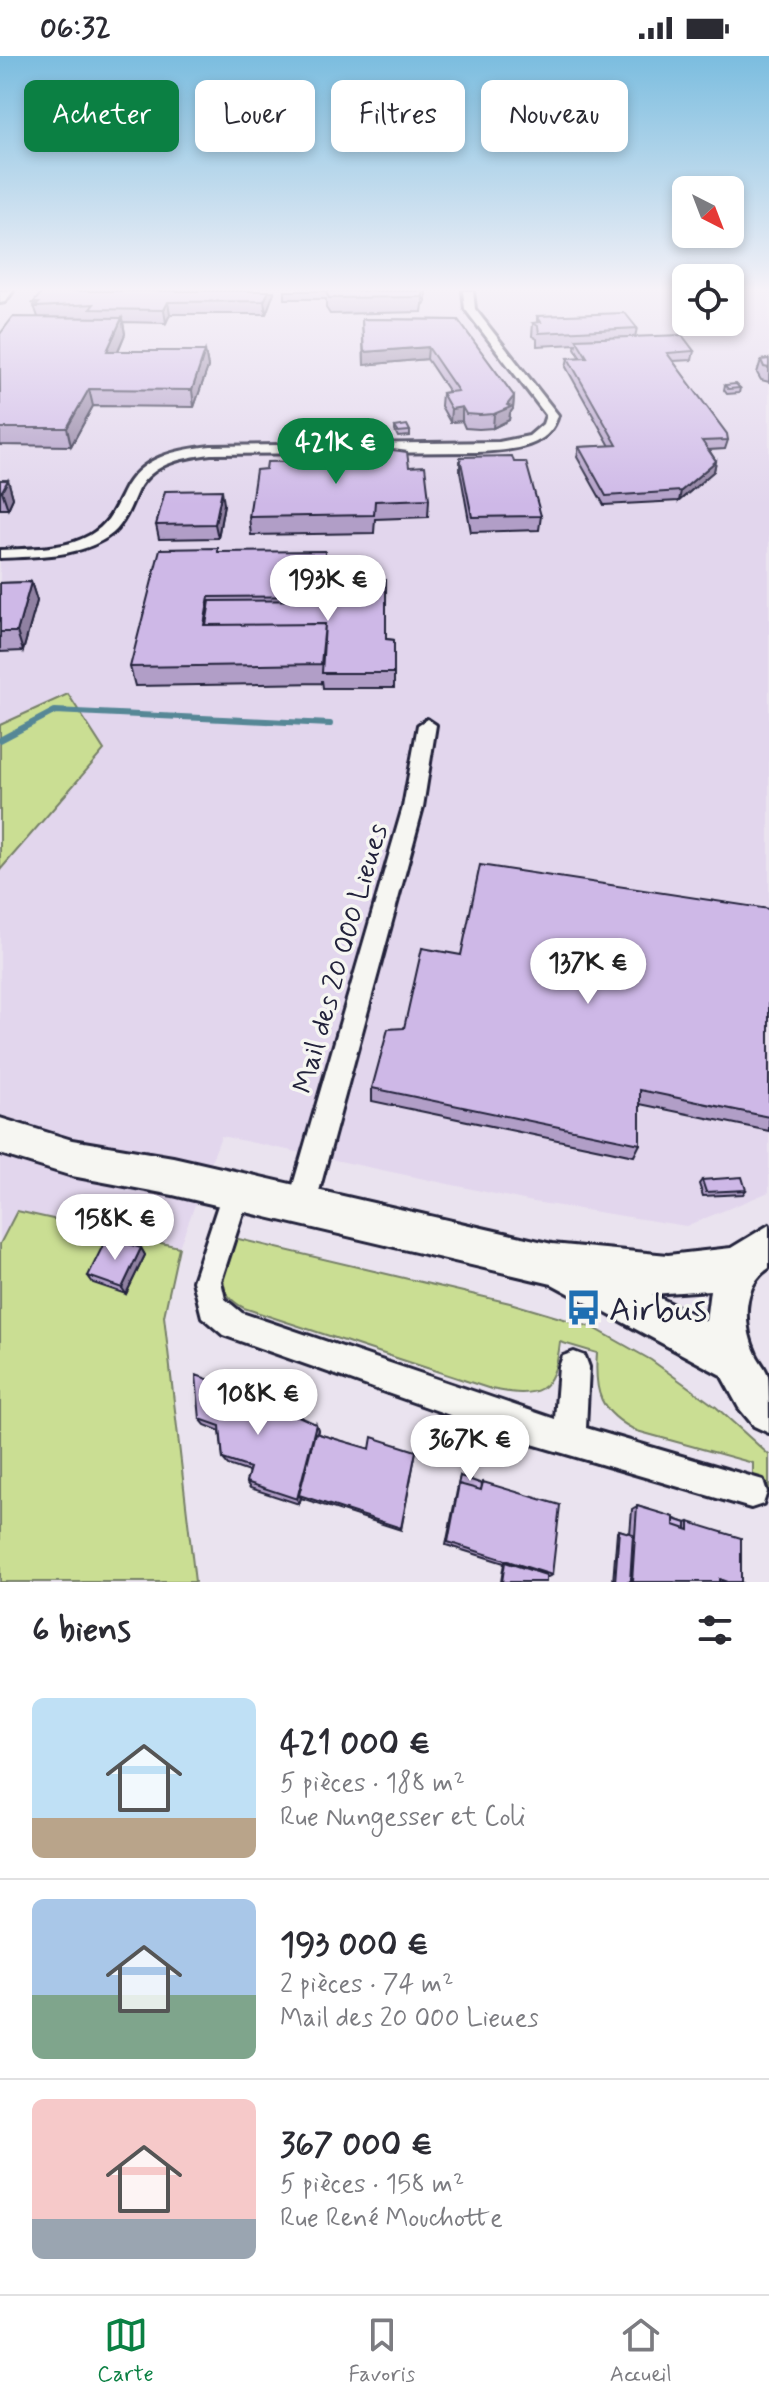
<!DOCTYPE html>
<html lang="fr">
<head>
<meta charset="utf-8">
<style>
  body { margin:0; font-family:Mynerve,sans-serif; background:#f7f7f7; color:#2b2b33; height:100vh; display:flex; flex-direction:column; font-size:30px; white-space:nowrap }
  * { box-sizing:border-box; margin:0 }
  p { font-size:26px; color:#7c7c81 }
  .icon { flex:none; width:44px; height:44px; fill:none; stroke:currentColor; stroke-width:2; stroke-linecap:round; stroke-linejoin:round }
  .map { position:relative; height:1526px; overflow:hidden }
  .sheet { display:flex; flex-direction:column; background:#fff; flex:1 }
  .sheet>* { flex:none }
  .guide { position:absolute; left:24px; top:24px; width:722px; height:72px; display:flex; gap:16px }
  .needle { width:52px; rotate:138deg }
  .controls { position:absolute; left:672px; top:120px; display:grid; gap:16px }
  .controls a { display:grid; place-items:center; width:72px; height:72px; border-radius:12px; background:#fff; box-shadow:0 4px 12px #0003; font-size:40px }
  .price { position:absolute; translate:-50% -68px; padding:0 18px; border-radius:28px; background:#fff; color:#222; font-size:26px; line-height:52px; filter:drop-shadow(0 2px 4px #0008) }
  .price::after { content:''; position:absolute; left:50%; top:48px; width:24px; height:18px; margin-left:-12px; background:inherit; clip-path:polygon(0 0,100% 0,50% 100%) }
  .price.selected { background:#0b8043; color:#fff }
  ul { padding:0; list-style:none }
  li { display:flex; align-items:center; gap:24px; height:200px; padding:0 32px }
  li+li { border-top:2px solid #e1e1e2 }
  li span { display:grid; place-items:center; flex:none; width:224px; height:160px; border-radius:12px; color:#555 }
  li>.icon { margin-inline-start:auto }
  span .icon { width:96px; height:96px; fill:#fffc; stroke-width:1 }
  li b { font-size:34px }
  h2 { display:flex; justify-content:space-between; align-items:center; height:96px; padding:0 32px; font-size:34px }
  .chip { padding:0 28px; border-radius:12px; background:#fff; box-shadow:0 4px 12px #0003; font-size:28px; line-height:72px }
  .chip.selected { background:#0b8043; color:#fff }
  .status { display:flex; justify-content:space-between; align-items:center; height:56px; padding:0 40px; background:#fff; direction:ltr }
  .status svg { height:22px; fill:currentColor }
  .dock { display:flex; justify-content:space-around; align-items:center; height:112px; border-top:2px solid #e1e1e2; background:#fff; font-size:22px; color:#7c7c81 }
  .dock a { display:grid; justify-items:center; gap:4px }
  .dock .selected { color:#0b8043 }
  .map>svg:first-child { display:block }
</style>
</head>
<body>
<div class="status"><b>06:32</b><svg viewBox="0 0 49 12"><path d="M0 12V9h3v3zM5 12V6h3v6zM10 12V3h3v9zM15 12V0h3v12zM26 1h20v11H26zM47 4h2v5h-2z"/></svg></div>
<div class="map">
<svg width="769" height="1526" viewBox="0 0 769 1526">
  <rect width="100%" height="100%" fill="#eae3ef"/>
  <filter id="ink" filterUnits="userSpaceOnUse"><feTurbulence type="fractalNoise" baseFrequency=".0125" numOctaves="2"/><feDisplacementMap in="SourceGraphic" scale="16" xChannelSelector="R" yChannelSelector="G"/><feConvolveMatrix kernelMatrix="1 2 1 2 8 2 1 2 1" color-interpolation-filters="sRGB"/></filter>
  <g filter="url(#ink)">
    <!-- built -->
    <path fill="#e2d6ed" d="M0,235H686V266H730V235H769V1136L686,1170L528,1145L221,1080L179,1191L18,1155L0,1188V814L103,694L68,638L0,669Z"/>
    <!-- green -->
    <path fill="#cade93" stroke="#768067" stroke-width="2" d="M68,638L104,694L0,814V669Z
      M17,1155L179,1191L164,1260L195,1526H0V1188Z
      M230,1181L510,1247L594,1272L651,1304L716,1351L769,1399V1437L753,1431V1407L637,1375C599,1356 594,1336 597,1297L560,1286C554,1339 538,1342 491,1333L244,1252C214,1237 217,1207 230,1181Z"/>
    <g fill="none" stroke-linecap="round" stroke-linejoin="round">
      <!-- stream -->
      <path stroke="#568796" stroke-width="6" d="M0,684L55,655L330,668"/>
      <defs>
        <path id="street" d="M463,235H473L475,253L558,359C549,394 508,394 478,396L211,398C180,402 148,408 135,440C129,454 124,467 113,477C82,502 37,500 0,502V494C30,492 64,494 90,479C109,468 114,454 123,436C140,401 175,394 211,390L499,386L529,380L543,368L546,359L465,253Z
          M427,663L436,669L423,751L315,1150L311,1160L301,1164L291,1160L287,1150L403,751L418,669Z
          M236,1121L246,1125L250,1135L221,1225L225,1243L242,1257L555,1363L559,1311L563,1300L574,1296L585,1300L589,1311L586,1372L763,1424L767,1436L763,1448L751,1452L532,1388L223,1279L202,1261L193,1225L226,1125Z"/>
        <path id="secondary" d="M0,235H13L5,246L0,247Z
          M0,1062L72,1084L173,1101L552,1188L668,1199L731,1192L769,1169V1212C741,1230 743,1270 756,1298C759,1305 766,1312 768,1320C769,1336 769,1360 769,1377L754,1370L739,1352L721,1319L552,1228L173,1139L72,1120L0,1098ZM710,1234L706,1265L652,1238Z"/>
      </defs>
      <!-- street casing -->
      <use href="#street" stroke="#22223b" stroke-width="6"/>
      <!-- secondary casing -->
      <use href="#secondary" stroke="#22223b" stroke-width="6"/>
      <!-- street -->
      <use href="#street" fill="#f6f6f2" fill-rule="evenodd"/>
      <!-- secondary -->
      <use href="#secondary" fill="#f6f6f2" fill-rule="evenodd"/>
    </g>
    <!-- wall -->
    <path fill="#b19ec7" stroke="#22223b" stroke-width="2" d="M285,235H426V246L423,249L422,256L330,258L326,252V243H285Z
      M274,236L266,258H170L166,267L123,266L125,278L118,295H205L208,311L194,351L93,350L71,390L0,389V278L38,261L33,247Z
      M537,260L637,272L635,281L694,295L692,304L673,305L728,384L725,393L709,394L716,405L714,415L679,445L604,449L577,401L579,391L610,390L566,311L568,302H581L575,292L576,288L537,290V283L532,280L533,267H537Z
      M362,263L458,264L514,340L513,353L510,357L509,364L493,372L479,373L465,372L462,365L450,366L441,350L442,337L449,336L427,303L364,309Z
      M769,303V326L761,324L757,317L761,304Z
      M725,329L740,332L739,337L727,338L724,334Z
      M395,371L410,375V380L398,381L395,375Z
      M460,401L514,406L541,460L539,474L471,476L460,415Z
      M409,411L429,443L428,461L375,463L374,477L251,479L249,461Z
      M0,424H8L13,442L8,453H0Z
      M224,448L218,482L159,483L156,469Z
      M219,496L326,525L386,583L394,584V632H323L322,624V627L135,630L130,611Z
      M31,526L37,545L23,595L0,596V527Z
      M769,853V1075L640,1048V1088L634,1100L372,1045V1032L404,972Z
      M702,1124L746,1134L743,1138L703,1140L699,1128Z
      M141,1192L145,1199L126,1238L93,1227L88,1220Z
      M237,1339L316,1368L318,1374L317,1378L370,1393L416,1395L401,1474L301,1442L299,1448L250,1432L246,1426L249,1416L228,1409L223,1403L220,1375L205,1369L200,1363Z
      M460,1420L552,1519L548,1521L546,1520V1526H501L504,1507L446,1489Z
      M637,1450L686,1467L689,1466L741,1526H613L617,1476L619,1474L630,1478L632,1453Z"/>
    <!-- shaded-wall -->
    <path fill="#9081a2" stroke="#22223b" stroke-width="2" d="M269,235H274V236L266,258L264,245Z
      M423,235H426V246L423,249Z
      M168,246L170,258L166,267L164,254Z
      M122,262L125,278L111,311L107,295Z
      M428,291L427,303L364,309V296Z
      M205,295L208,311L194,351L192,334Z
      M89,333L93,350L71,390L67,372Z
      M514,340L513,353L510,357L509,364L493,372L494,358L507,349Z
      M462,351V365L450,366L451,353Z
      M716,405L714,415L679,445L681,435Z
      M8,424L13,442L8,453L2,435Z
      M222,434L224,448L218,482L215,468Z
      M31,526L37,545L23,595L17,576Z
      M141,1192L145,1199L126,1238L122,1232Z
      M316,1368L318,1374L301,1439H299L301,1442L299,1448L297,1443Z"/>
    <!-- building -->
    <path fill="#ceb8e7" stroke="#22223b" stroke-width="2" d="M43,235H269L264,245L168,246L164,254L90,253L94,248L35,251L39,247H33Z
      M327,235H423V241L329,242L326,236Z
      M625,257L637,272L539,277L538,270L533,267L541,266L537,260Z
      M13,261L122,262L107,295H205L192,334L89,333L67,372H0V278Z
      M362,263L458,264L514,340L507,349L511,351L494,358L480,359L466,358L462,351L451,353L442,337L458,335L428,291L364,296Z
      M682,279L694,295L667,297L727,378L728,384L702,385L716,405L681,435L606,440L579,391L617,389L568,302L587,301L576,283Z
      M769,303V312L764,311L761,304Z
      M736,328L740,332L728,333L725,329Z
      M407,369L410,375L398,376L395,371Z
      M393,394L407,396L409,411L425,410L429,443L375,445L374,459L249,461L256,414L266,413L267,406L361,404V412L369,411V396Z
      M512,400L514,406H526L541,460L472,461L460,401Z
      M0,424H8L2,435H0Z
      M222,434L215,468L156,469L165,435Z
      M218,492V496L325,495V540L209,541L204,569L325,568L321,608L130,611L160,493Z
      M386,524V583L394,584V617H322L325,568L206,569L210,545L325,544L326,525Z
      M31,526L17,576H0V527Z
      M480,809L769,853V1061L640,1034V1088L372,1032L388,973L404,972L422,892L461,899Z
      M742,1121L746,1134L706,1136L702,1124Z
      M107,1181L141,1192L122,1232L88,1220Z
      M196,1319L233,1332L231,1337L270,1352L272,1348L316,1368L297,1443L246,1426L250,1412L223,1403L220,1370L200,1363Z
      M315,1377L370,1393L372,1381L416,1395L401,1472L299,1439Z
      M460,1420L482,1428L481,1434L459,1428L458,1429Z
      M483,1426L560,1449L552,1519L448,1486L459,1428L481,1434Z
      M637,1450L674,1461V1469L689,1474V1466L741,1482V1526H727L719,1523V1526H632Z
      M674,1463L686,1467V1473L674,1469Z
      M619,1474L633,1478L630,1526H615Z
      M505,1506L546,1519V1526H502Z"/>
  </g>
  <!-- sky -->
  <linearGradient id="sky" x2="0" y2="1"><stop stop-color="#7bbddf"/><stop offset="0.52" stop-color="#f6f2f8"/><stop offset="1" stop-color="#f6f2f8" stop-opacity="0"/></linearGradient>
  <rect width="769" height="449" fill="url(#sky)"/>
  <!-- icons -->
  <defs>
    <symbol id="bus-bare" viewBox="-9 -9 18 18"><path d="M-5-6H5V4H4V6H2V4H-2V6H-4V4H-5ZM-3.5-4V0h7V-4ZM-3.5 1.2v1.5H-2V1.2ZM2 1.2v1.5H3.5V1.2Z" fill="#1f6fb2" stroke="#f6f6f2" stroke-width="2.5" paint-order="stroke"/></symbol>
  </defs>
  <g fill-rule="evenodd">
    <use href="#bus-bare" x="558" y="1226" width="51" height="51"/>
  </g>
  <g text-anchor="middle" stroke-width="7" stroke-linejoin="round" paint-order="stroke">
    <!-- street labels -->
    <g font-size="28" fill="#22223b" stroke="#f6f6f2">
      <text transform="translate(339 902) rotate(-74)" y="10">Mail des 20 000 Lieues</text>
    </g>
    <!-- near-poi labels -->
    <g font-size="34" fill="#22223b" stroke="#f6f6f2" text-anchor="start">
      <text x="609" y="1264">Airbus</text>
    </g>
  </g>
</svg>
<div class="controls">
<a><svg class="needle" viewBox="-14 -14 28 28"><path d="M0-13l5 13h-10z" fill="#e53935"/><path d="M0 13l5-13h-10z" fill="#7c7c81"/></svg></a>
<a><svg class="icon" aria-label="locate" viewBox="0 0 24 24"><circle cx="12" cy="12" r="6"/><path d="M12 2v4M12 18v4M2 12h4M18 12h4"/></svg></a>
</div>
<b class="price selected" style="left:336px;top:430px">421K €</b>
<b class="price" style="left:328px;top:567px">193K €</b>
<b class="price" style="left:588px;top:950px">137K €</b>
<b class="price" style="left:115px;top:1206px">158K €</b>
<b class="price" style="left:258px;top:1381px">108K €</b>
<b class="price" style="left:470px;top:1427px">367K €</b>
<div class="guide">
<a class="chip selected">Acheter</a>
<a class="chip">Louer</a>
<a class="chip">Filtres</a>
<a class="chip">Nouveau</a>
</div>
</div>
<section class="sheet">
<h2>6 biens<svg class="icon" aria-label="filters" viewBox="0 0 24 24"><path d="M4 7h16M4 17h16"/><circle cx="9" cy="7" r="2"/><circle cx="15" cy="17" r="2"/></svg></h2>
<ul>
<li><span style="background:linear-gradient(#bfe0f5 75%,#b9a48a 0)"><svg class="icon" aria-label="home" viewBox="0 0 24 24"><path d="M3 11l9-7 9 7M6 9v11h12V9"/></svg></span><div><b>421 000 €</b><p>5 pièces · 188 m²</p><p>Rue Nungesser et Coli</p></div></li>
<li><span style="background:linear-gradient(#a9c7e8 60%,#7fa58c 0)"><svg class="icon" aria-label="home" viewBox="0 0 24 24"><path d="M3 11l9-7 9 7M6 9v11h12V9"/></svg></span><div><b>193 000 €</b><p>2 pièces · 74 m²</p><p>Mail des 20 000 Lieues</p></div></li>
<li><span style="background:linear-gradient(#f6c9c9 75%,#9aa5b1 0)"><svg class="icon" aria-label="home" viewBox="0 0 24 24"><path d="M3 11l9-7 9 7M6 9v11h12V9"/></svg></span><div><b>367 000 €</b><p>5 pièces · 158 m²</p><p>Rue René Mouchotte</p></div></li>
</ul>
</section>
<nav class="dock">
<a class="selected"><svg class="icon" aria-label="map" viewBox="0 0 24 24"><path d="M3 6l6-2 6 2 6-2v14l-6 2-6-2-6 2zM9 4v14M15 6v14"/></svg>Carte</a>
<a><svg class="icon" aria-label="saved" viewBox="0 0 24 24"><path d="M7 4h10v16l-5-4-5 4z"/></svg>Favoris</a>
<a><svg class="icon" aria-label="home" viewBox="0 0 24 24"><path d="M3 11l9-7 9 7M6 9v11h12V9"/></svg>Accueil</a>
</nav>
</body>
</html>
